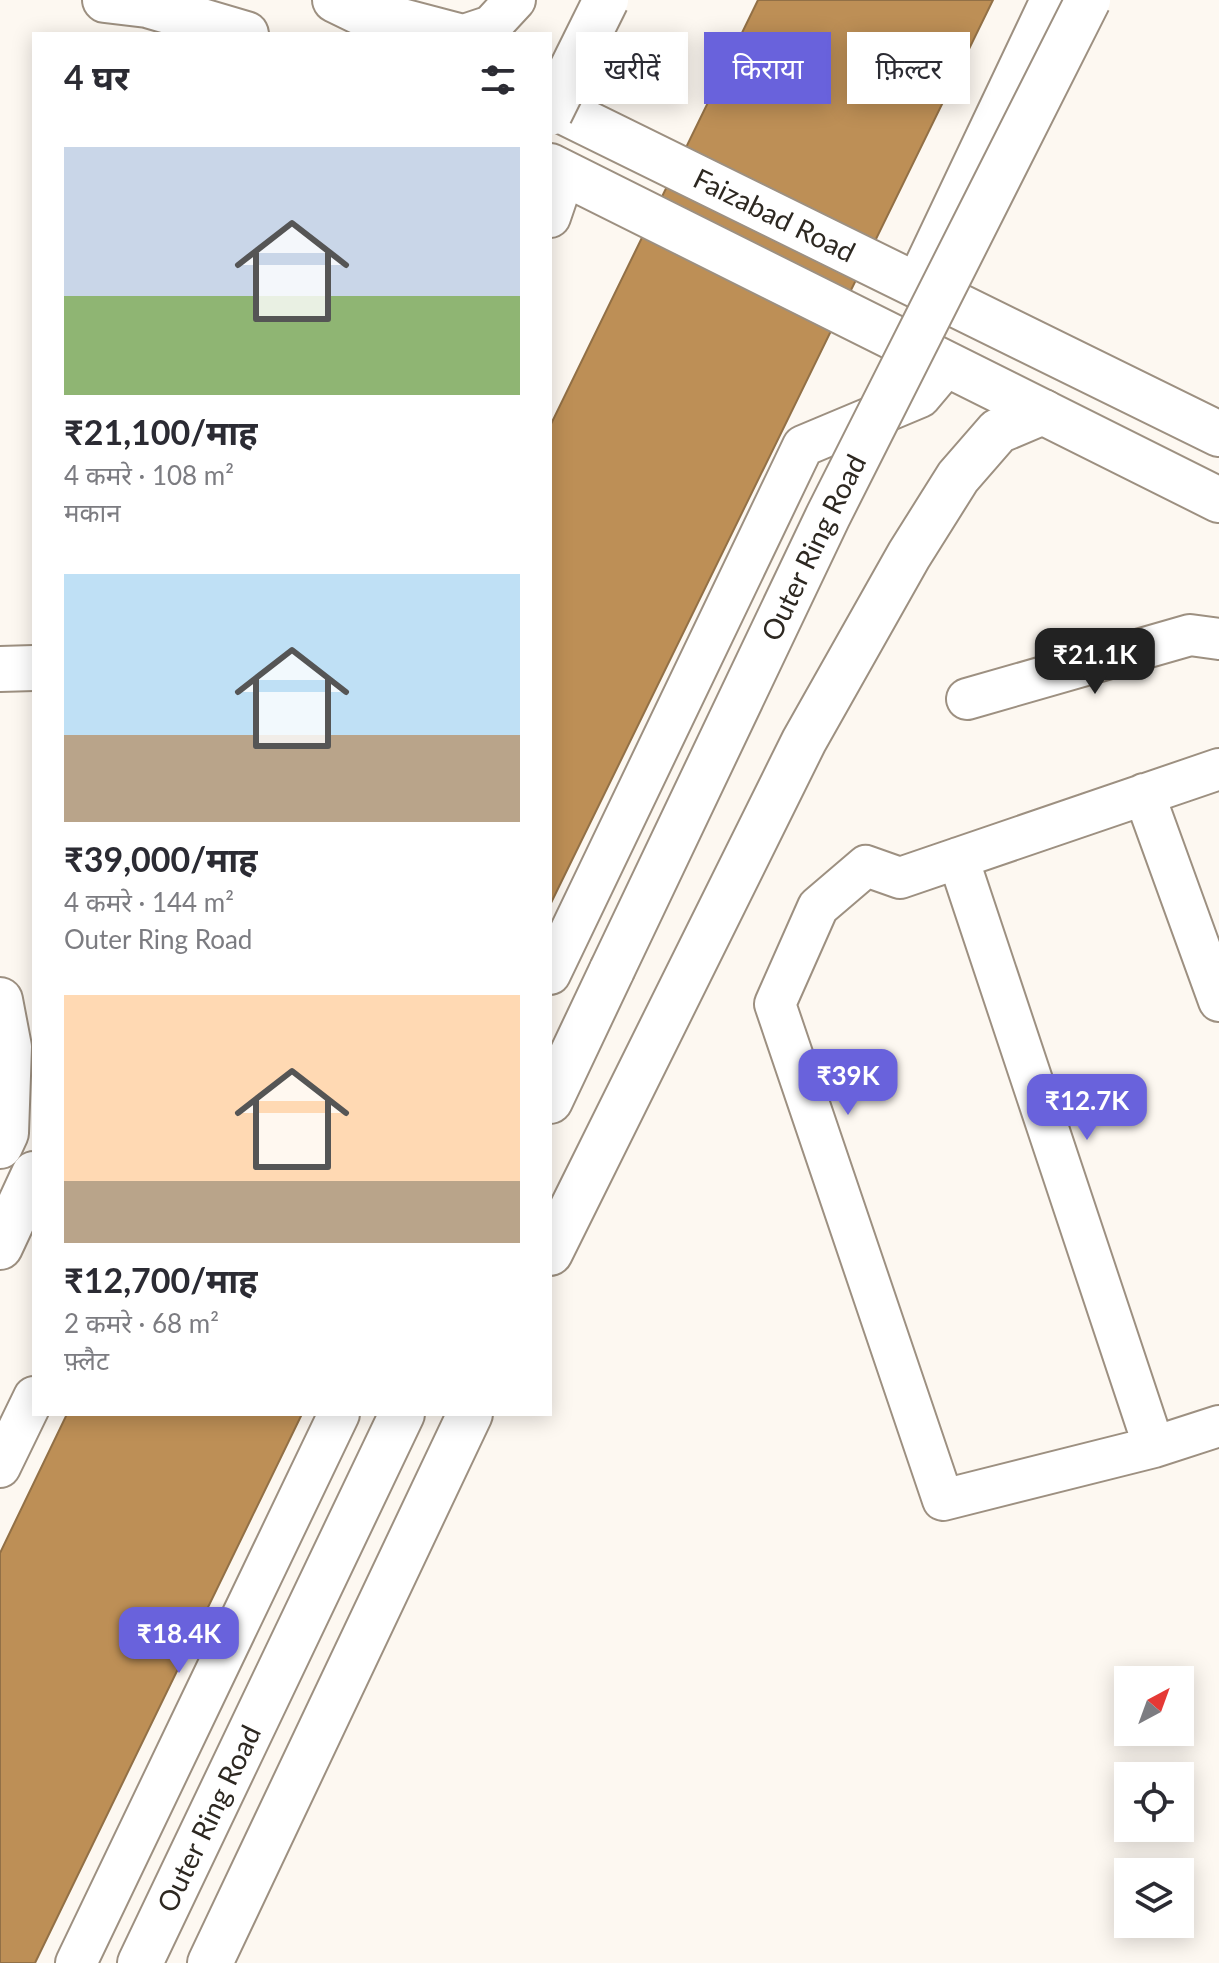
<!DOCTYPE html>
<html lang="hi">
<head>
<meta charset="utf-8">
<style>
  body { margin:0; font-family:Lato,"Noto Sans Devanagari",sans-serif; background:#f2f2f3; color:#2b2b33; height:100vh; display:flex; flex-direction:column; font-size:30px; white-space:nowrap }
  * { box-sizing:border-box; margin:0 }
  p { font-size:26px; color:#7c7c81 }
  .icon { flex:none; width:44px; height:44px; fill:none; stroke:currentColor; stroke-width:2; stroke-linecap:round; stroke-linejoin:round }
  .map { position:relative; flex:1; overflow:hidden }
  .details { position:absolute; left:32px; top:32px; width:520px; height:1384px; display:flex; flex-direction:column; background:#fff; border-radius:0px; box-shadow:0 4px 20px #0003 }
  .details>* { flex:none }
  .guide { position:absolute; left:576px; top:32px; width:522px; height:72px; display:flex; gap:16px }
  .needle { width:52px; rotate:41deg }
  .fabs { position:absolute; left:1114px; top:1666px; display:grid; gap:16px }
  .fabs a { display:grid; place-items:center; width:80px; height:80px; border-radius:0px; background:#fff; box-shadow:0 4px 20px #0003; font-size:40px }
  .price { position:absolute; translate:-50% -68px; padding:0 18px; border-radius:16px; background:#6962dc; color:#fff; font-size:26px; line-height:52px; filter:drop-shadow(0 2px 4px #0008) }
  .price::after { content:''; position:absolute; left:50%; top:48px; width:24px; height:18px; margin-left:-12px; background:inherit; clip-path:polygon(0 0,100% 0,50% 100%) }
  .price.selected { background:#222; color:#fff }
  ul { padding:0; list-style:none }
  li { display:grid; align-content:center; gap:16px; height:424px; padding:0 32px }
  li span { display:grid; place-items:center; height:248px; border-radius:0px; color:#555 }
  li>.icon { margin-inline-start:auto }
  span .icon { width:144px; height:144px; fill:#fffc; stroke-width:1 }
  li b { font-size:34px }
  h2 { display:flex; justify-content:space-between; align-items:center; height:96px; padding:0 32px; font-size:34px }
  .pill { padding:0 28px; border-radius:0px; background:#fff; box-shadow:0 4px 20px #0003; font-size:28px; line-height:72px }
  .pill.selected { background:#6962dc; color:#fff }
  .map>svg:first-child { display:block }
</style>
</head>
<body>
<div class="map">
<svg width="1219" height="1963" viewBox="0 0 1219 1963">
  <rect width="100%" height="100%" fill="#fdf8f1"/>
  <!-- water -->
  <path fill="#bd8f56" stroke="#927046" stroke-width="2" d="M758,0H993L550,905V426Z
    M67,1414H302L35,1963H0V1553Z"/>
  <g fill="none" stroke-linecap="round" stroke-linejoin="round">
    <defs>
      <path id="minor" d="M371,11L459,34
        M467,34L491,26L515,0
        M550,217L565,173
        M916,285L1051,0
        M967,699L1190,635L1219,639
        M1219,769L900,878L866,866L818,907L775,1004L943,1500L1154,1447L1219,1426
        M1144,794L1219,1001
        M958,858L1154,1447
        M550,974L803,446L920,397L947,365
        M0,1467L34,1397
        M76,1963L339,1414"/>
      <g id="highway">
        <path d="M105,0L147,5L246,34"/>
        <path d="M335,0L405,34"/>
        <path id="s1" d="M550,105L1219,434"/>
        <path d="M550,166L1219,500"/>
        <path d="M0,669L34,668"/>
        <path d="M0,1000L9,1047L6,1133L0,1146"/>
        <path d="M550,1101L612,970"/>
        <path d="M0,1247L34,1174"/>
        <path d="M550,1253L804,741L909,555L958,477L998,431L1043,412"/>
        <path id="s2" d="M140,1963L402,1414"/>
        <path d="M210,1963L470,1414"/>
      </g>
    </defs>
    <!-- minor casing -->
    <use href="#minor" stroke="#9d9081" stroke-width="44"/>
    <!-- highway casing -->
    <use href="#highway" stroke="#9d9081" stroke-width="48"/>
    <!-- minor -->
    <use href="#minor" stroke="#fff" stroke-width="40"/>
    <!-- highway -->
    <use href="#highway" stroke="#fff" stroke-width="44"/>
    <defs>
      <g id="highway-bridge">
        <path d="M550,113L606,0"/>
        <path id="s3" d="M612,970L828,516L1088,0"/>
      </g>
    </defs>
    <!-- highway-bridge casing -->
    <use href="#highway-bridge" stroke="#9d9081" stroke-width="48" stroke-linecap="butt"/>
    <!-- highway-bridge -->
    <use href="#highway-bridge" stroke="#fff" stroke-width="44"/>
  </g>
  <g text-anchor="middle" stroke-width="7" stroke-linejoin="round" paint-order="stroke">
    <!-- street labels -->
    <g font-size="28" fill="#2d2821" stroke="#fdf8f1">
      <text dy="10" stroke="none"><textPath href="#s1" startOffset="250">Faizabad Road</textPath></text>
      <text dy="10" stroke="none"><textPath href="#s3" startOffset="468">Outer Ring Road</textPath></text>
      <text dy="10" stroke="none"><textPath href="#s2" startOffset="160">Outer Ring Road</textPath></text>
    </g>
  </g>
</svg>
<div class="fabs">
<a><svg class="needle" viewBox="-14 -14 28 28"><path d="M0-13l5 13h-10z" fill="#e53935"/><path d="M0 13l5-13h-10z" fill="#7c7c81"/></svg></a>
<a><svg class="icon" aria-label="locate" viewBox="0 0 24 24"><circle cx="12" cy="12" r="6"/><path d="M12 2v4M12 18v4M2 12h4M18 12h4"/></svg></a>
<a><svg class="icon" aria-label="layers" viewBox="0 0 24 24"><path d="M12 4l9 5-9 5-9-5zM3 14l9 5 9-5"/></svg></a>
</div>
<b class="price selected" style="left:1095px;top:696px">₹21.1K</b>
<b class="price" style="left:848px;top:1117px">₹39K</b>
<b class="price" style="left:1087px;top:1142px">₹12.7K</b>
<b class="price" style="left:179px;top:1675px">₹18.4K</b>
<div class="guide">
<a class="pill">खरीदें</a>
<a class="pill selected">किराया</a>
<a class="pill">फ़िल्टर</a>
</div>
<section class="details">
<h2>4 घर<svg class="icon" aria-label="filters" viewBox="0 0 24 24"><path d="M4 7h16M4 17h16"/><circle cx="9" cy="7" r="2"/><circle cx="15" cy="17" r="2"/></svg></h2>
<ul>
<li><span style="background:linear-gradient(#c9d6e8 60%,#8fb573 0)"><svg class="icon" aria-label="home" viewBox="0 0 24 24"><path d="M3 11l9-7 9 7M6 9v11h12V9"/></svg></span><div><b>₹21,100/माह</b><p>4 कमरे · 108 m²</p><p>मकान</p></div></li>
<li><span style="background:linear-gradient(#bfe0f5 65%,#b9a48a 0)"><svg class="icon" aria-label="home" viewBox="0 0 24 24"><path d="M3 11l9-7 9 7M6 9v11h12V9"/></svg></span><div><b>₹39,000/माह</b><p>4 कमरे · 144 m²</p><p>Outer Ring Road</p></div></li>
<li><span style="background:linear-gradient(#ffd9b3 75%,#b9a48a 0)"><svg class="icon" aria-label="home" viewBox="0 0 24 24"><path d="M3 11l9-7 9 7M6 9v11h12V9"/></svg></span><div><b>₹12,700/माह</b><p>2 कमरे · 68 m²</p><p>फ़्लैट</p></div></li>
</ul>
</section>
</div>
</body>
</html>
